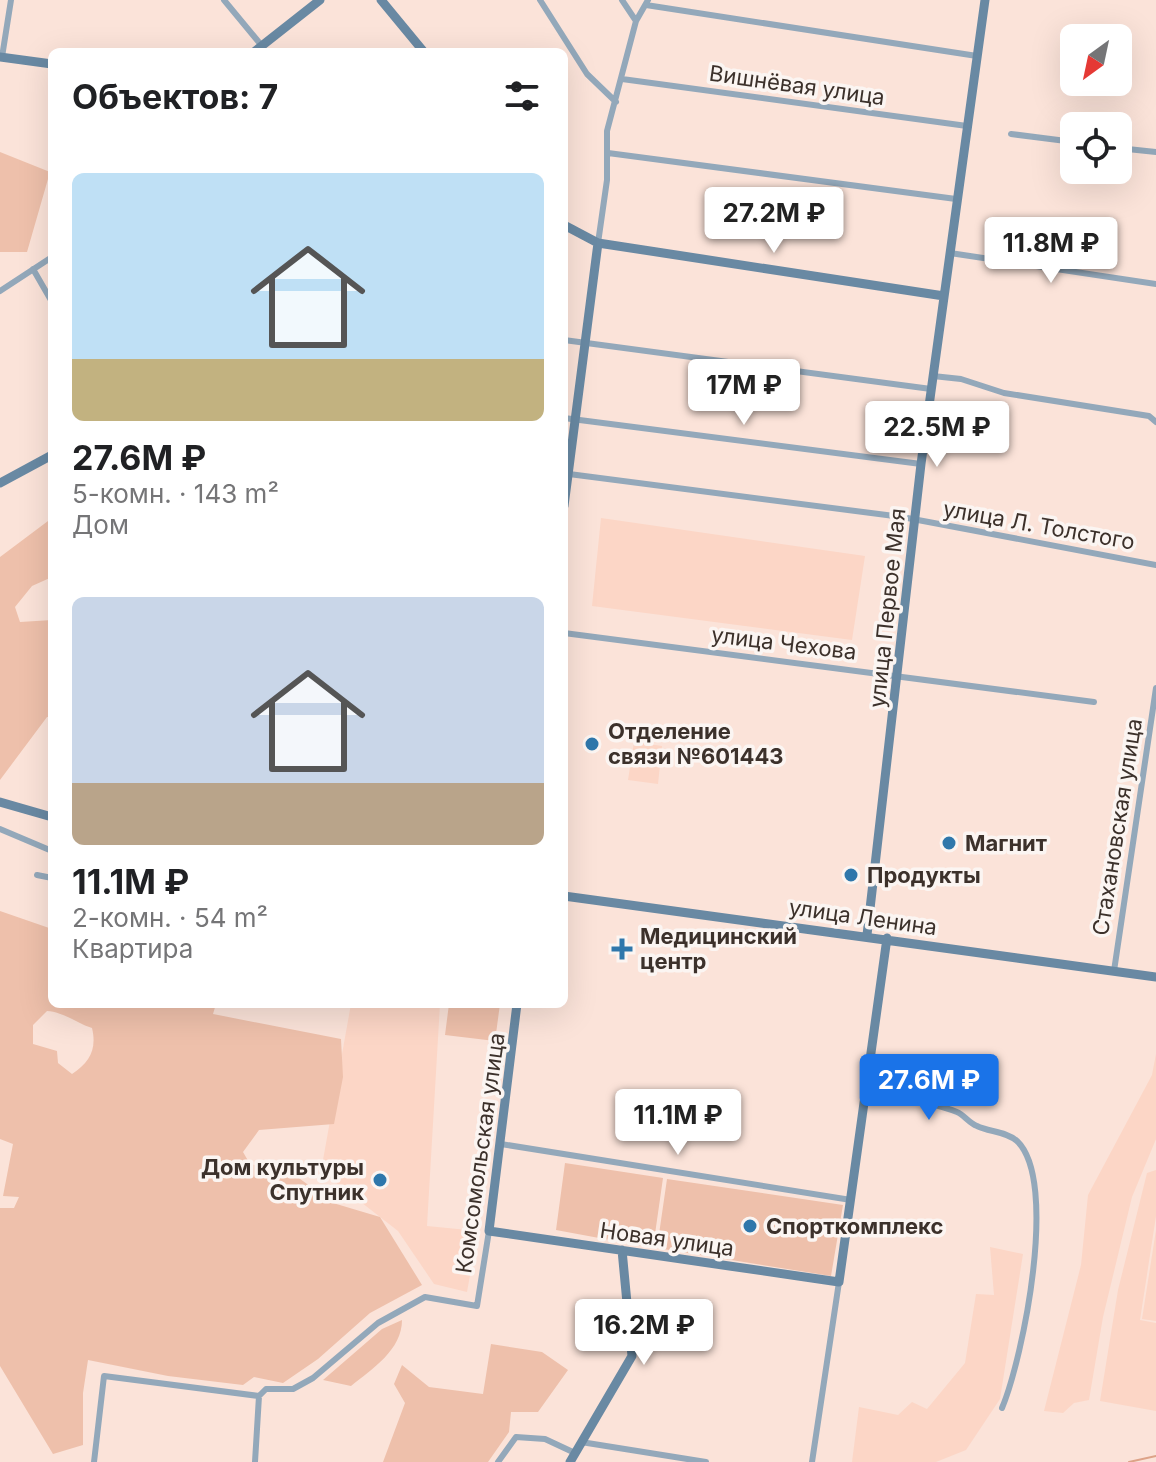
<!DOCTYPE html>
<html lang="ru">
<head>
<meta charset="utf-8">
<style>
  body { margin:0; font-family:Inter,sans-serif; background:#f6f6f6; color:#202124; height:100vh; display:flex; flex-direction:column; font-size:30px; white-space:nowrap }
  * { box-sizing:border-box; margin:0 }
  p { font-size:26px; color:#757577 }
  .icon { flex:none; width:44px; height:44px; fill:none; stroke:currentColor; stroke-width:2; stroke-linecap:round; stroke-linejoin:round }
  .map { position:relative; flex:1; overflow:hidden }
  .panel { position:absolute; left:48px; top:48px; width:520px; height:960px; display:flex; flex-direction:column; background:#fff; border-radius:12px; box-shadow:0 8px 32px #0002 }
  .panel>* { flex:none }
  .needle { width:52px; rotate:213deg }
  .controls { position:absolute; left:1060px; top:24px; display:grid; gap:16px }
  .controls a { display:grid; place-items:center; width:72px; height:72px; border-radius:12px; background:#fff; box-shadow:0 8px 32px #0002; font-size:40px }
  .price { position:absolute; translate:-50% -68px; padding:0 18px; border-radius:8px; background:#fff; color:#222; font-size:26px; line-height:52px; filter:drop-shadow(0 2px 4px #0008) }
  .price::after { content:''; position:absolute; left:50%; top:48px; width:24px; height:18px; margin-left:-12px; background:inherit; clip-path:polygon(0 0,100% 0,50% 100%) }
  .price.on { background:#1a73e8; color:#fff }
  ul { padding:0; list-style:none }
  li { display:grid; align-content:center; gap:16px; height:424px; padding:0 24px }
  li span { display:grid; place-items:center; height:248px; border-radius:12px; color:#555 }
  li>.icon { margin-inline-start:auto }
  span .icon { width:144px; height:144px; fill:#fffc; stroke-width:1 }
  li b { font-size:34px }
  h2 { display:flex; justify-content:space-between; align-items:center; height:96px; padding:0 24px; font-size:34px }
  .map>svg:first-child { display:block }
</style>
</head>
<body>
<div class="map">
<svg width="1156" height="1462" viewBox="0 0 1156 1462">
  <rect width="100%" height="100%" fill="#fbe3d9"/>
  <!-- built -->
  <path fill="#fcd6c6" d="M601,518L865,556L852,640L592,606Z
    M634,742L662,746L658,784L628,780Z
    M351,1004H440L427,1226L478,1231L467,1292L434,1284L398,1231L321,1171Z
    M1156,1054V1139L1132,1197L1103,1317L1089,1400L1074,1403L1063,1413L1044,1411L1081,1265L1088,1195L1152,1075Z
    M1156,1170V1216L1140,1320L1156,1323V1411L1100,1401L1118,1290L1147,1173Z
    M1156,1230V1321L1142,1319Z
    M990,1247L1023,1254L1000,1399L966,1450L936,1462H852L859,1407L898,1415L912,1402L927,1409L965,1363L976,1294L994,1295Z"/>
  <!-- green -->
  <path fill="#eec0ab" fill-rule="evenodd" d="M0,152L50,172L27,252H0Z
    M52,518V577L32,586L15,607L20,622L52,620V717H47L0,780V557Z
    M0,911L52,929V1004H216L213,1014L341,1039L343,1077L334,1124L259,1130L243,1152L250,1164L292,1173L333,1203L380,1217L422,1285L370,1313L318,1359L283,1383L254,1377L243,1385L168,1376L88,1360L83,1393V1445L53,1454L0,1366V1208H14L19,1197L3,1196L13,1144L0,1139ZM47,1011C64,1012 76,1023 92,1028C97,1049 90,1062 72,1074L58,1063L57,1051L33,1044V1025Z
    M449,1004H500L495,1041L445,1035Z
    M565,1163L663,1178L653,1248L556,1230Z
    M667,1179L843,1205L831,1276L657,1248Z
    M402,1320C402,1350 372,1369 351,1386L323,1380L382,1329Z
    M491,1344L542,1352L568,1370L538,1412H511L509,1432L488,1462H383L405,1403L394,1384L402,1365L429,1387L483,1394Z"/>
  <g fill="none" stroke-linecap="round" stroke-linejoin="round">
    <!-- stream -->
    <path stroke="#dda388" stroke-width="2" d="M1129,1462L1156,1456"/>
    <!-- street -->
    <path stroke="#93a8ba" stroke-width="6" d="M224,0L262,46
      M540,0L587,74L616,102
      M622,0L636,21
      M646,5L977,56
      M2,57L11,0
      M622,79L967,126
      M1011,134L1074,142
      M1118,148L1156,152
      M608,153L956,199
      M598,243L607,180V131L636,21L648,0
      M950,253L1156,284
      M33,269L52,302
      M0,291L52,257
      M564,340L931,389
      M933,376L961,379L1004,393L1149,416L1156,422
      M564,418L921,464
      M569,474L902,517L1156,565
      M564,633L1094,702
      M0,829L52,851
      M37,875L52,878
      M1114,971L1156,688
      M867,1093C895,1099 930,1101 957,1112C964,1115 969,1123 977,1126C989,1132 1006,1131 1017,1141C1059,1181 1023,1358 1002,1408
      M501,1144L851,1200
      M581,1442L706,1462
      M94,1462L104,1376L259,1396L266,1389H293L313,1378L378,1323L425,1297L477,1306L489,1231
      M255,1462L259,1396
      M498,1462L516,1437L545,1439L575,1453
      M812,1462L839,1282"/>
    <!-- secondary -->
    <path stroke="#6989a3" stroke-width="9" d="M381,0L424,52
      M254,52L320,0
      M0,57L52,64
      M564,225L598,243L944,296
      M0,483L52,455
      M564,506L598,243
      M0,802L52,817
      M564,896L1156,977
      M867,935L921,464L985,0
      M517,1004L489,1231L839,1282L887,938
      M570,1462L632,1356L622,1250"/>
  </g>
  <!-- markers -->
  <g fill="#2f77ab" stroke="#fbf5f2" stroke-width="3">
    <circle cx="592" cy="744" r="8"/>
    <circle cx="949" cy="843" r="8"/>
    <circle cx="851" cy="875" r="8"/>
    <path d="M618 937h8v8h8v8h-8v8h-8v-8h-8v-8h8z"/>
    <circle cx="380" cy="1180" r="8"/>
    <circle cx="750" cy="1226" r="8"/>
  </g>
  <g text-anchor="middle" stroke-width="7" stroke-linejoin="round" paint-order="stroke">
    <!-- street labels -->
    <g font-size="22" fill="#3c312b" stroke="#fbf5f2">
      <text transform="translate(797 85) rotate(8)" y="8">Вишнёвая улица</text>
      <text transform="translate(1039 525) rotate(10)" y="8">улица Л. Толстого</text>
      <text transform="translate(887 608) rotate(-84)" y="8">улица Первое Мая</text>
      <text transform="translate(784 643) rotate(7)" y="8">улица Чехова</text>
      <text transform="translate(1117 827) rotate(-81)" y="8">Стахановская улица</text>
      <text transform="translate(863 917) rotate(8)" y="8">улица Ленина</text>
      <text transform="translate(480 1153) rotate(-82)" y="8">Комсомольская улица</text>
      <text transform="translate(667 1239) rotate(8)" y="8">Новая улица</text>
    </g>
    <!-- poi labels -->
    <g font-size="22" font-weight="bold" fill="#3c312b" stroke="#fbf5f2" text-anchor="start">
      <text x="608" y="739">Отделение<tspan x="608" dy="25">связи №601443</tspan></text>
      <text x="965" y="851">Магнит</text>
      <text x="867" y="883">Продукты</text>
      <text x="640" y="944">Медицинский<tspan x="640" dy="25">центр</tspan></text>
      <text x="364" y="1175" text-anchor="end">Дом культуры<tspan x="364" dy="25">Спутник</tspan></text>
      <text x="766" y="1234">Спорткомплекс</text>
    </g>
  </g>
</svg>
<div class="controls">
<a><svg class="needle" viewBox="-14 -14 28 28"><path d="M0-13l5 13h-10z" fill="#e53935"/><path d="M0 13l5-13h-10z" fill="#757577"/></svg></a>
<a><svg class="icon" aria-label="locate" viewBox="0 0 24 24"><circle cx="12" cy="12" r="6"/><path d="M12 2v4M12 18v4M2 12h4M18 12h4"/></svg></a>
</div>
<b class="price" style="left:774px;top:255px">27.2M ₽</b>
<b class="price" style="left:1051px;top:285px">11.8M ₽</b>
<b class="price" style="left:744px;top:427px">17M ₽</b>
<b class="price" style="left:937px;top:469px">22.5M ₽</b>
<b class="price on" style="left:929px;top:1122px">27.6M ₽</b>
<b class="price" style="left:678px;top:1157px">11.1M ₽</b>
<b class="price" style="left:644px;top:1367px">16.2M ₽</b>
<section class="panel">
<h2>Объектов: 7<svg class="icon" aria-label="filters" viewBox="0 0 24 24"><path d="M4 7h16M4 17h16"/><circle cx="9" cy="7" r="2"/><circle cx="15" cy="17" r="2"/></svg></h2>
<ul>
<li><span style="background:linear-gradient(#bfe0f5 75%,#c2b280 0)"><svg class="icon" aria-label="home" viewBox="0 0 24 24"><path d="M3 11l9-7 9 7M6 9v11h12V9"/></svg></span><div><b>27.6M ₽</b><p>5-комн. · 143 m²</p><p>Дом</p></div></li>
<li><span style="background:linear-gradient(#c9d6e8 75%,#b9a48a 0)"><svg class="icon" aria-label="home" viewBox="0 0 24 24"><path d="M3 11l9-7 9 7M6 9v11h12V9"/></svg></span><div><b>11.1M ₽</b><p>2-комн. · 54 m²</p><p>Квартира</p></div></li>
</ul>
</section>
</div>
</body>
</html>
